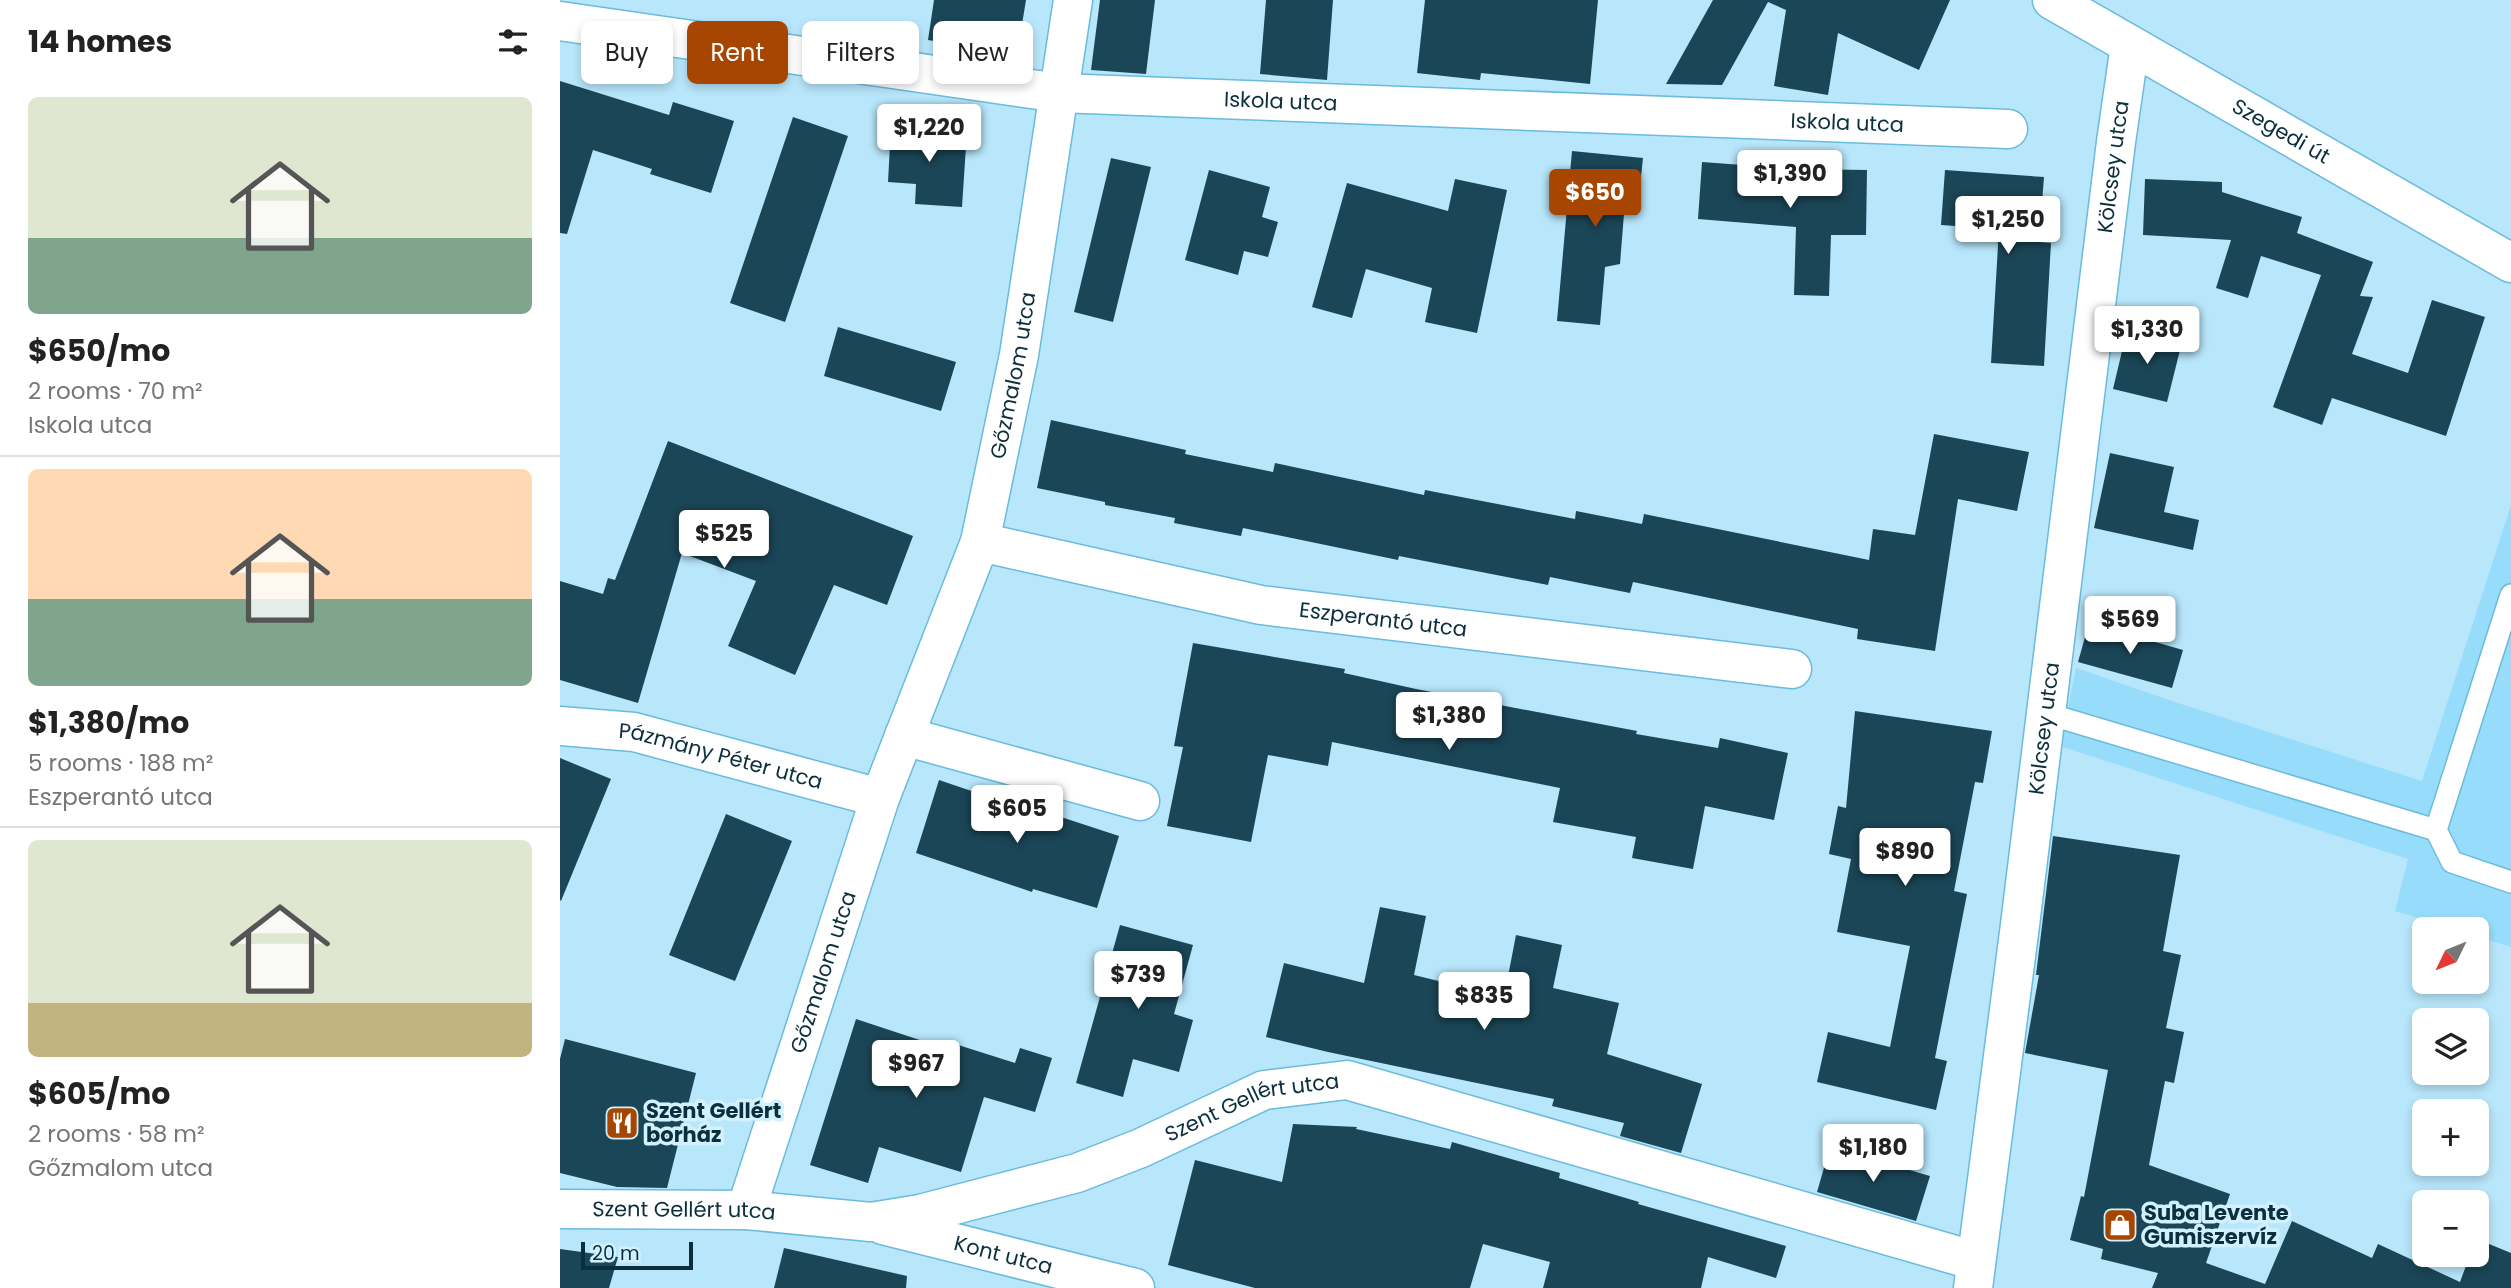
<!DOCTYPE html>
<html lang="en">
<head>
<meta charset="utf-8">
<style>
  body { margin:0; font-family:Poppins,sans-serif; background:#f6f6f6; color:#222; height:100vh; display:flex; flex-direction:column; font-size:26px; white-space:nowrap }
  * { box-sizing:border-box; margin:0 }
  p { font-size:23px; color:#767676 }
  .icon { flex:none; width:38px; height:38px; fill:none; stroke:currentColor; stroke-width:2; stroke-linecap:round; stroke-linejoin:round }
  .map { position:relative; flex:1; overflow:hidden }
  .side { display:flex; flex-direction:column; background:#fff; width:560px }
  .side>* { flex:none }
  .guide { position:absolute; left:21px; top:21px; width:665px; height:63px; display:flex; gap:14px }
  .needle { width:46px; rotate:227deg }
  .controls { position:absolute; left:1852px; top:917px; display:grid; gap:14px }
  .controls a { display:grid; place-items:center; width:77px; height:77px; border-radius:10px; background:#fff; box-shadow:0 4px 10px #0003; font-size:35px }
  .scale { position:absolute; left:21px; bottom:18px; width:112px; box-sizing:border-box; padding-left:7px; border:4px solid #0b2f3c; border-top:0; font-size:19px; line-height:24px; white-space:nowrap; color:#0b2f3c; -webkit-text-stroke:5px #d2f1fe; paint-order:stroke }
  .price { position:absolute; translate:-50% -60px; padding:0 16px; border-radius:7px; background:#fff; color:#222; font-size:23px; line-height:46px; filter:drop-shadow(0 2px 4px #0008) }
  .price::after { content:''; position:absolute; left:50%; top:42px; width:21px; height:16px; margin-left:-10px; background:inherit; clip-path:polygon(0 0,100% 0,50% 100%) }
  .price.selected { background:#a74600; color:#fff }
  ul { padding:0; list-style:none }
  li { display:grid; align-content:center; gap:14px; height:371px; padding:0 28px }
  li+li { border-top:2px solid #e0e0e0 }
  li span { display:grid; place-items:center; height:217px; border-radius:10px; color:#555 }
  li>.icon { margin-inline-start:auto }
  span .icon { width:126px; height:126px; fill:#fffc; stroke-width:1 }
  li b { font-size:30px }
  h2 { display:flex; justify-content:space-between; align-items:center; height:84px; padding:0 28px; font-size:30px }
  .tag { padding:0 24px; border-radius:10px; background:#fff; box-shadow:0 4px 10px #0003; font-size:24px; line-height:63px }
  .tag.selected { background:#a74600; color:#fff }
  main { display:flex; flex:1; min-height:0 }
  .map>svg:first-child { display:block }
</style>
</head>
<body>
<main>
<section class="side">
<h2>14 homes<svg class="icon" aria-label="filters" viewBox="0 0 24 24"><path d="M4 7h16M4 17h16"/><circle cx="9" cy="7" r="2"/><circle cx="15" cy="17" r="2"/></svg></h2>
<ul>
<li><span style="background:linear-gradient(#dfe7d0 65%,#7fa58c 0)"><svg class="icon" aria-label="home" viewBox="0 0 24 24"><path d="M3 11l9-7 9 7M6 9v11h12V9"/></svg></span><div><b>$650/mo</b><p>2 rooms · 70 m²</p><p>Iskola utca</p></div></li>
<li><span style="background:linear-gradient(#ffd9b3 60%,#7fa58c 0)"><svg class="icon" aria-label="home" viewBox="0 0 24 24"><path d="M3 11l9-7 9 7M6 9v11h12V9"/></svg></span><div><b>$1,380/mo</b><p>5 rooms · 188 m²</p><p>Eszperantó utca</p></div></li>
<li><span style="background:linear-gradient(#dfe7d0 75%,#c2b280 0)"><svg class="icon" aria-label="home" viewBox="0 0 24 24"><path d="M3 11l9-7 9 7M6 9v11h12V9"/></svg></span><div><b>$605/mo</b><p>2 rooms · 58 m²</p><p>Gőzmalom utca</p></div></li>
</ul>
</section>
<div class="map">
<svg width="1951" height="1288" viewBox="0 0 1951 1288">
  <rect width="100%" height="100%" fill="#b8e6fb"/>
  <!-- built -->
  <path fill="#97ddfb" d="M1951,505V947L1916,936V929H1894L1835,911L1848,859L1500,746L1516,668L1618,703L1862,781Z"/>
  <!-- building -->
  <path fill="#1b4657" d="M374,0H466L457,55L368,40Z
    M540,0H595L586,74L531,70Z
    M706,0H773L767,80L700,74Z
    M865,0H1038L1030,84L921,73L920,80L857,73Z
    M1153,0H1390L1359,70L1278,33L1268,95L1214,86L1226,10L1208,2L1162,85L1106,84Z
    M0,81L109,115L113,102L174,121L151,193L90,174L92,169L33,150L7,234L0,233Z
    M233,117L288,136L225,322L170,303Z
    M331,126L407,131L402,207L355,204L356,184L328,182Z
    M1012,151L1083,158L1077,215L1064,214L1060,264L1045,267L1040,325L997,321Z
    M551,158L591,167L553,322L514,312Z
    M1142,162L1237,169L1307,170L1306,235H1271L1269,296L1234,295L1236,227L1138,219Z
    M649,170L710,187L702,217L718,222L708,257L684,251L678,275L625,260Z
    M1385,170L1484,177L1479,242L1491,243L1484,366L1431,363L1439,229L1381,225Z
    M895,179L947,190L917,333L865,322L872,288L806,269L792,318L752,307L787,183L888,211Z
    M1585,179L1662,182V192L1742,217L1737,233L1813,262L1800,296L1813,297L1792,354L1848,373L1872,300L1925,317L1886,436L1772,398L1762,425L1713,407L1761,275L1701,256L1688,298L1656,288L1671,240L1583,235Z
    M278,327L396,362L381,411L264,376Z
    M1567,330L1622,342L1607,402L1553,389Z
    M491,420L626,450L625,454L713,472L715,463L864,495L865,490L1015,519L1016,511L1082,524L1084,514L1309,560L1313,529L1355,535L1374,434L1469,452L1457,511L1398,499L1375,651L1297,639L1298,629L1073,582L1070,593L990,577L988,585L839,556L838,560L683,528L681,536L614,523L615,518L545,505V502L477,488Z
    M108,441L353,536L327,605L274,585L235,675L168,646L196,581L122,553L78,703L0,680V581L43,594L48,578L55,580Z
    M1550,453L1614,467L1604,512L1639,520L1633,550L1534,528Z
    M1529,623L1623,650L1612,688L1518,662Z
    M633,643L785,669L784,673L856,689L1077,731L1076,734L1158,748L1160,738L1228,753L1214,820L1145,806L1133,869L1072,858L1076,837L993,822L1000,788L772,742L768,766L708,755L691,842L607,826L623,747L614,746Z
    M1295,711L1432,731L1423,783L1415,782L1394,891L1407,894L1375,1058L1387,1061L1376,1110L1257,1082L1268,1032L1330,1047L1350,946L1277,932L1291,859L1269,854L1278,806L1286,808Z
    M0,758L51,779L1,901L0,900Z
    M379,780L500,821L501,817L559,836L537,908L473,889L472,892L356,853Z
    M166,814L232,841L175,981L109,955Z
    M1493,836L1620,855L1603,951L1621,955L1606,1028L1624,1032L1614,1083L1605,1081L1589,1165L1670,1194L1646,1263L1705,1284L1732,1221L1812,1258L1818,1244L1900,1282L1910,1255H1916L1917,1239L1951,1253V1288H1592L1598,1273L1541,1259L1543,1249L1510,1240L1521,1196L1524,1197L1548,1070L1465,1053L1479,975H1476Z
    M820,907L866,916L854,975L944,997L956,935L1002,945L993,988L1059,1003L1047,1054L1142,1084L1121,1153L1060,1136L1064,1123L992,1106L994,1099L768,1052L706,1037L724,963L804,983Z
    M560,925L633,945L614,1014L633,1020L619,1072L573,1059L563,1097L516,1083Z
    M296,1019L390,1050L392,1043L455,1063L460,1048L492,1058L475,1112L424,1097L401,1172L319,1147L308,1183L250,1165Z
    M5,1039L136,1073L107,1188L57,1187L0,1173V1059Z
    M733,1124L797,1127L796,1129L890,1149L892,1142L1000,1173L999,1178L1079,1202L1078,1204L1226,1246L1216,1278L1148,1257L1141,1288H983L990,1262L923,1244L910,1288H695L608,1265L635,1160L722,1182Z
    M1270,1147L1370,1176L1356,1221L1257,1192Z
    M224,1248L347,1276L346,1288H214Z
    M0,1249L58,1257L49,1288H0Z"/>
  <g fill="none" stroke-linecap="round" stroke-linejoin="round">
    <defs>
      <path id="service" d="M1485,713L1876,830L1951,595
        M1876,830L1892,862L1951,882"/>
      <g id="minor">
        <path id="s1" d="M0,21L499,93L1448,129"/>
        <path id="s2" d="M420,542L701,605L1232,669"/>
        <path id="s3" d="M0,726L74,732L320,798"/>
        <path d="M344,736L580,801"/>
        <path id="s4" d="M0,1209L186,1210L311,1222L360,1214L517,1173L581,1148L704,1090L787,1080L1416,1261"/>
        <path id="s5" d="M186,1210L320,798L420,542L459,355L513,0"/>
        <path id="s6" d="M323,1225L575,1288"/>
      </g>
      <g id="secondary">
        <path id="s7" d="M1413,1288L1460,925L1556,142L1570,45"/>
      </g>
      <g id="primary">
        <path id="s8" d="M1492,0L1951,263"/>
      </g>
    </defs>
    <!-- service casing -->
    <use href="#service" stroke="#6abbdc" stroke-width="24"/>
    <!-- minor casing -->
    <use href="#minor" stroke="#6abbdc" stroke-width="41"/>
    <!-- secondary casing -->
    <use href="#secondary" stroke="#6abbdc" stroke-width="41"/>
    <!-- primary casing -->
    <use href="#primary" stroke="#6abbdc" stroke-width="41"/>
    <!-- service -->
    <use href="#service" stroke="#fff" stroke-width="21"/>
    <!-- minor -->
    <use href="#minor" stroke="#fff" stroke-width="38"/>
    <!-- secondary -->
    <use href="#secondary" stroke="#fff" stroke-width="38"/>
    <!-- primary -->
    <use href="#primary" stroke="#fff" stroke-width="38"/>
  </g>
  <!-- icons -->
  <defs>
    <symbol id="restaurant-square" viewBox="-11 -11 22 22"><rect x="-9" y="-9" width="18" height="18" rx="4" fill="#a74600" stroke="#d2f1fe"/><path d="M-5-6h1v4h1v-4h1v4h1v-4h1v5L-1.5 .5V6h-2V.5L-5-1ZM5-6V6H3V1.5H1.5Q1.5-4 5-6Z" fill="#fff"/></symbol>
    <symbol id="shop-square" viewBox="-11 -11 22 22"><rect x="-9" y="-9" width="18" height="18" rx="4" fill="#a74600" stroke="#d2f1fe"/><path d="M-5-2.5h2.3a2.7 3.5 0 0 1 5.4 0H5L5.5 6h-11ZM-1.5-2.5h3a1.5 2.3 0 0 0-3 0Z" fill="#fff"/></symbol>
  </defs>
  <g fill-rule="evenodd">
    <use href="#restaurant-square" x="43" y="1104" width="38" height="38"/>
    <use href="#shop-square" x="1541" y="1206" width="38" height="38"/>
  </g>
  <g text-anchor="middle" stroke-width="7" stroke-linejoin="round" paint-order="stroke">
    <!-- street labels -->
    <g font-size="21" fill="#0b2f3c" stroke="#d2f1fe">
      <text dy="7" stroke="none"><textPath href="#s1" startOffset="726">Iskola utca</textPath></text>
      <text dy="7" stroke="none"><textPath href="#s1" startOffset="1293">Iskola utca</textPath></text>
      <text dy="7" stroke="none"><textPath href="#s8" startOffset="264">Szegedi út</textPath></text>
      <text dy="7" stroke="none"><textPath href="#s7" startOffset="1130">Kölcsey utca</textPath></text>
      <text dy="7" stroke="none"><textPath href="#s5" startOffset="878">Gőzmalom utca</textPath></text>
      <text dy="7" stroke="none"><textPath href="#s2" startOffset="411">Eszperantó utca</textPath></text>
      <text dy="7" stroke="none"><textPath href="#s7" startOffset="564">Kölcsey utca</textPath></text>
      <text dy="7" stroke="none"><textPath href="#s3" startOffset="164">Pázmány Péter utca</textPath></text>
      <text dy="7" stroke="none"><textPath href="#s5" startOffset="250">Gőzmalom utca</textPath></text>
      <text dy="7" stroke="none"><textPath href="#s4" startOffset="712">Szent Gellért utca</textPath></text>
      <text dy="7" stroke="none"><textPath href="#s4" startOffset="124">Szent Gellért utca</textPath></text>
      <text dy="7" stroke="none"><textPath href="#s6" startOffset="124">Kont utca</textPath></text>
    </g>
    <!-- poi labels -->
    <g font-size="21" font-weight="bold" fill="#0b2f3c" stroke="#d2f1fe" text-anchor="start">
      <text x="86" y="1118">Szent Gellért<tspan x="86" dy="24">borház</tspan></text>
      <text x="1584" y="1220">Suba Levente<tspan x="1584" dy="24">Gumiszervíz</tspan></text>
    </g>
  </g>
</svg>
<div class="controls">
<a><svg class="needle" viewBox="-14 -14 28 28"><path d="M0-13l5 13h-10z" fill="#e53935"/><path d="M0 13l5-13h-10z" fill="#767676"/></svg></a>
<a><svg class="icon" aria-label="layers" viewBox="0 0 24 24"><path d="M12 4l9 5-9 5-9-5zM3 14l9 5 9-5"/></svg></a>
<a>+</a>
<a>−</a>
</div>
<div class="scale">20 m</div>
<b class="price" style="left:369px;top:164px">$1,220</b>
<b class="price" style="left:1230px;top:210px">$1,390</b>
<b class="price selected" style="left:1035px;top:229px">$650</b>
<b class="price" style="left:1448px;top:256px">$1,250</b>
<b class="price" style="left:1587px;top:366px">$1,330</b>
<b class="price" style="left:164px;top:570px">$525</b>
<b class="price" style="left:1570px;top:656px">$569</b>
<b class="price" style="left:889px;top:752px">$1,380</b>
<b class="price" style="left:457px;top:845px">$605</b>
<b class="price" style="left:1345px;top:888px">$890</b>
<b class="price" style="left:578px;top:1011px">$739</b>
<b class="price" style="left:924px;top:1032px">$835</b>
<b class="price" style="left:356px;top:1100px">$967</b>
<b class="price" style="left:1313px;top:1184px">$1,180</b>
<div class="guide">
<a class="tag">Buy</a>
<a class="tag selected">Rent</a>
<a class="tag">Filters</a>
<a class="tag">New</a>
</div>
</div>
</main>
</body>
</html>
